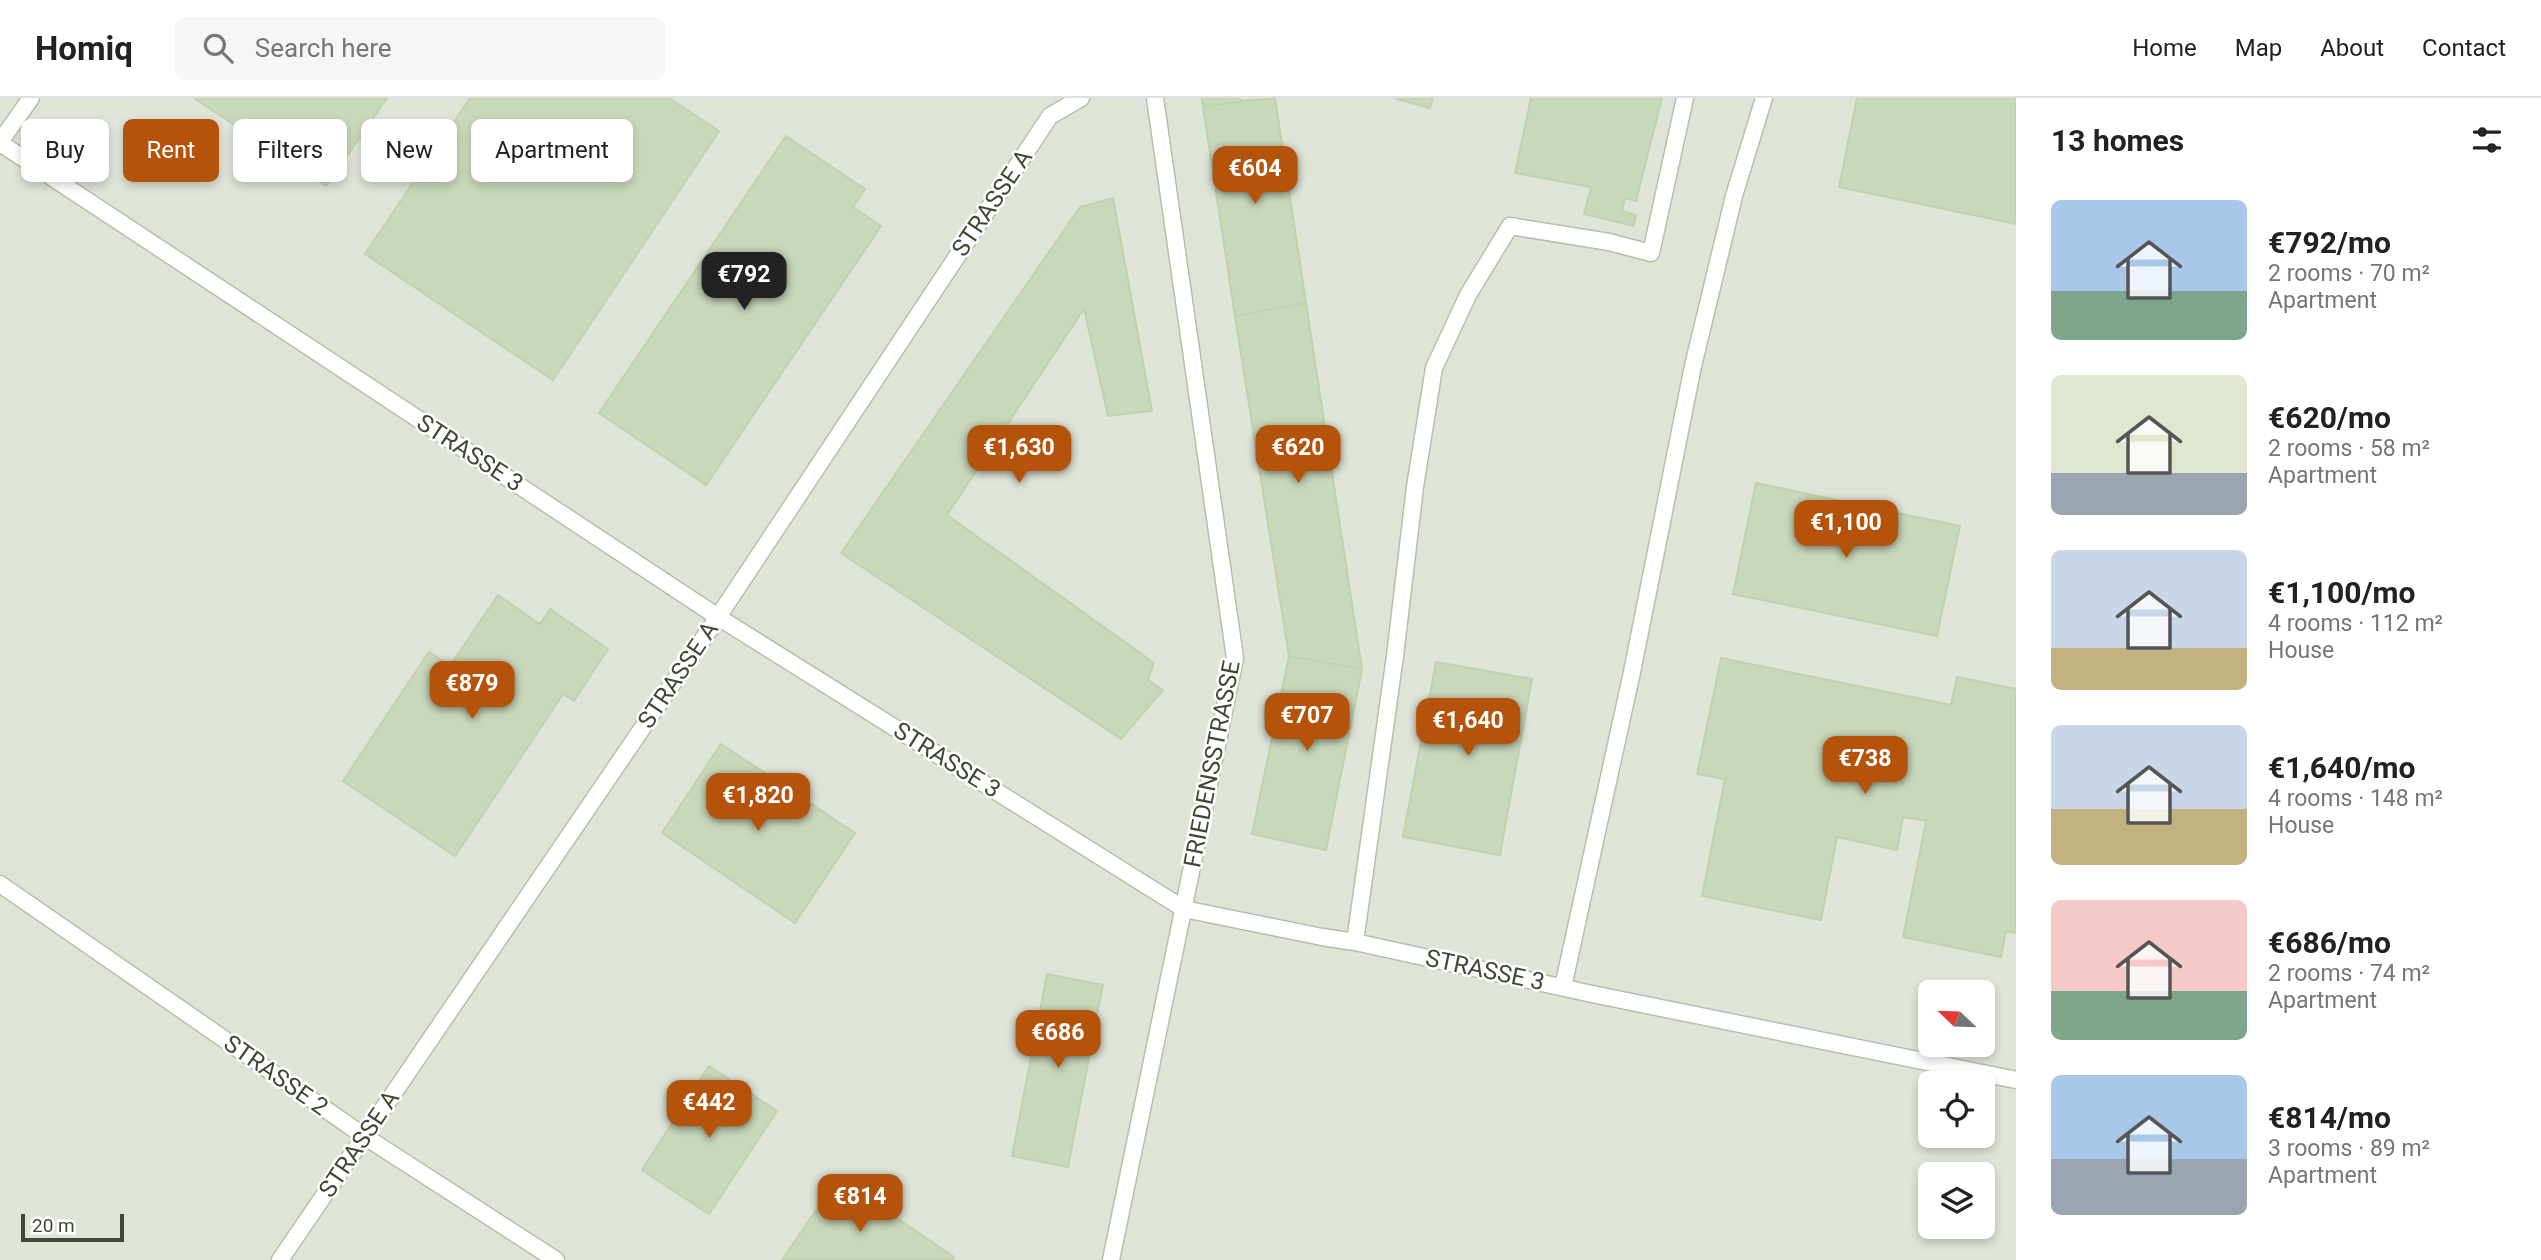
<!DOCTYPE html>
<html lang="en">
<head>
<meta charset="utf-8">
<style>
  body { margin:0; font-family:Roboto,sans-serif; background:#f6f6f6; color:#222; height:100vh; display:flex; flex-direction:column; font-size:26px; white-space:nowrap }
  * { box-sizing:border-box; margin:0 }
  p { font-size:23px; color:#767676 }
  .icon { flex:none; width:38px; height:38px; fill:none; stroke:currentColor; stroke-width:2; stroke-linecap:round; stroke-linejoin:round }
  .map { position:relative; flex:1; overflow:hidden }
  .sheet { display:flex; flex-direction:column; background:#fff; width:525px }
  .sheet>* { flex:none }
  .guide { position:absolute; left:21px; top:21px; width:665px; height:63px; display:flex; gap:14px }
  .needle { width:46px; rotate:293deg }
  .tools { position:absolute; left:1918px; top:882px; display:grid; gap:14px }
  .tools a { display:grid; place-items:center; width:77px; height:77px; border-radius:10px; background:#fff; box-shadow:0 4px 10px #0003; font-size:35px }
  .scale { position:absolute; left:21px; bottom:18px; width:103px; box-sizing:border-box; padding-left:7px; border:4px solid #3f4835; border-top:0; font-size:19px; line-height:24px; white-space:nowrap; color:#3f4835; -webkit-text-stroke:5px #fff; paint-order:stroke }
  .price { position:absolute; translate:-50% -60px; padding:0 16px; border-radius:14px; background:#b45309; color:#fff; font-size:23px; line-height:46px; filter:drop-shadow(0 2px 4px #0008) }
  .price::after { content:''; position:absolute; left:50%; top:42px; width:21px; height:16px; margin-left:-10px; background:inherit; clip-path:polygon(0 0,100% 0,50% 100%) }
  .price.selected { background:#222; color:#fff }
  ul { padding:0; list-style:none }
  li { display:flex; align-items:center; gap:21px; height:175px; padding:0 35px }
  li span { display:grid; place-items:center; flex:none; width:196px; height:140px; border-radius:10px; color:#555 }
  li>.icon { margin-inline-start:auto }
  span .icon { width:84px; height:84px; fill:#fffc; stroke-width:1 }
  li b { font-size:30px }
  h2 { display:flex; justify-content:space-between; align-items:center; height:84px; padding:0 35px; font-size:30px }
  .tag { padding:0 24px; border-radius:10px; background:#fff; box-shadow:0 4px 10px #0003; font-size:24px; line-height:63px }
  .tag.selected { background:#b45309; color:#fff }
  header { display:flex; align-items:center; gap:42px; box-sizing:border-box; height:98px; padding:0 35px; background:#fff; border-bottom:2px solid #e0e0e0 }
  header strong { font-size:33px }
  nav { display:flex; gap:38px; margin-inline-start:auto; font-size:24px }
  .search { width:490px; height:63px; background:#f6f6f6; display:flex; align-items:center; gap:18px; box-sizing:border-box; padding:0 24px; border-radius:10px; color:#767676; font-size:26px }
  main { display:flex; flex:1; min-height:0 }
  .map>svg:first-child { display:block }
</style>
</head>
<body>
<header>
<strong>Homiq</strong>
<div class="search"><svg class="icon" aria-label="search" viewBox="0 0 24 24"><circle cx="10" cy="10" r="6"/><path d="M15 15l6 6"/></svg>Search here</div>
<nav><a>Home</a><a>Map</a><a>About</a><a>Contact</a></nav>
</header>
<main>
<div class="map">
<svg width="2016" height="1162" viewBox="0 0 2016 1162">
  <rect width="100%" height="100%" fill="#ecf4e6"/>
  <!-- industrial -->
  <path fill="#dfe4d8" fill-rule="evenodd" d="M0,0H2016V1162H0ZM1930,894H1983V947H1930ZM1930,985H1983V1038H1930ZM1930,1076H1983V1129H1930Z"/>
  <!-- building -->
  <path fill="#c9d7bb" stroke="#c0d2ad" stroke-width="2" d="M194,0H387L326,88Z
    M470,0H669L719,33L553,282L365,156Z
    M1202,0H1240L1241,3L1203,9Z
    M1275,0L1306,205L1235,218L1203,9L1241,3Z
    M1393,0H1433L1430,10Z
    M1531,0H1662L1636,103L1625,100L1622,113L1636,117L1634,128L1584,116L1591,89L1515,75Z
    M1857,0H2016V126L1839,89Z
    M786,38L865,91L853,109L881,128L706,387L599,315Z
    M1113,100L1152,313L1108,318L1084,211L947,417L1154,565L1148,582L1163,592L1121,641L841,455L1080,109Z
    M1306,205L1362,571L1289,558L1235,218Z
    M1756,385L1960,428L1937,538L1733,496Z
    M498,497L540,526L550,511L608,551L574,603L563,596L455,758L343,683L429,554L450,568Z
    M1289,558L1362,571L1326,752L1252,736Z
    M1721,560L1951,607L1957,579L2016,591V835L2006,833L2001,859L1903,839L1926,723L1903,719L1897,752L1837,739L1821,822L1702,798L1725,681L1697,676Z
    M1436,564L1532,581L1500,757L1403,739Z
    M721,646L855,735L795,825L662,735Z
    M1047,876L1103,887L1068,1069L1012,1058Z
    M709,968L777,1013L709,1116L642,1072Z
    M844,1084L954,1159L952,1162H782L821,1105L827,1109Z"/>
  <g fill="none" stroke-linecap="round" stroke-linejoin="round">
    <defs>
      <path id="lane" d="M0,44L31,0
        M0,45L718,519L1184,811L1322,839L1355,844L1592,896L2016,982
        M0,786L364,1038L556,1162
        M1355,844L1395,558L1415,389L1434,270L1468,197L1510,128L1609,144L1651,155L1685,0
        M1563,889L1632,574L1693,268L1734,98L1764,0
        M280,1162L718,519L1050,18L1081,0
        M1111,1162L1235,560L1155,0"/>
    </defs>
    <!-- lane casing -->
    <use href="#lane" stroke="#b4c1a8" stroke-width="19"/>
    <!-- lane -->
    <use href="#lane" stroke="#fff" stroke-width="16"/>
  </g>
  <g text-anchor="middle" stroke-width="5" stroke-linejoin="round" paint-order="stroke">
    <!-- street labels -->
    <g font-size="24" fill="#3f4835" stroke="#fff">
      <text transform="translate(992 105) rotate(-56)" y="8">STRASSE A</text>
      <text transform="translate(470 355) rotate(33)" y="8">STRASSE 3</text>
      <text transform="translate(678 577) rotate(-56)" y="8">STRASSE A</text>
      <text transform="translate(947 662) rotate(32)" y="8">STRASSE 3</text>
      <text transform="translate(1212 666) rotate(-79)" y="8">FRIEDENSSTRASSE</text>
      <text transform="translate(1485 872) rotate(12)" y="8">STRASSE 3</text>
      <text transform="translate(276 977) rotate(35)" y="8">STRASSE 2</text>
      <text transform="translate(359 1046) rotate(-56)" y="8">STRASSE A</text>
    </g>
  </g>
</svg>
<div class="tools">
<a><svg class="needle" viewBox="-14 -14 28 28"><path d="M0-13l5 13h-10z" fill="#e53935"/><path d="M0 13l5-13h-10z" fill="#767676"/></svg></a>
<a><svg class="icon" aria-label="locate" viewBox="0 0 24 24"><circle cx="12" cy="12" r="6"/><path d="M12 2v4M12 18v4M2 12h4M18 12h4"/></svg></a>
<a><svg class="icon" aria-label="layers" viewBox="0 0 24 24"><path d="M12 4l9 5-9 5-9-5zM3 14l9 5 9-5"/></svg></a>
</div>
<div class="scale">20 m</div>
<b class="price" style="left:1255px;top:108px">€604</b>
<b class="price selected" style="left:744px;top:214px">€792</b>
<b class="price" style="left:1019px;top:387px">€1,630</b>
<b class="price" style="left:1298px;top:387px">€620</b>
<b class="price" style="left:1846px;top:462px">€1,100</b>
<b class="price" style="left:472px;top:623px">€879</b>
<b class="price" style="left:1307px;top:655px">€707</b>
<b class="price" style="left:1468px;top:660px">€1,640</b>
<b class="price" style="left:1865px;top:698px">€738</b>
<b class="price" style="left:758px;top:735px">€1,820</b>
<b class="price" style="left:1058px;top:972px">€686</b>
<b class="price" style="left:709px;top:1042px">€442</b>
<b class="price" style="left:860px;top:1136px">€814</b>
<div class="guide">
<a class="tag">Buy</a>
<a class="tag selected">Rent</a>
<a class="tag">Filters</a>
<a class="tag">New</a>
<a class="tag">Apartment</a>
</div>
</div>
<section class="sheet">
<h2>13 homes<svg class="icon" aria-label="filters" viewBox="0 0 24 24"><path d="M4 7h16M4 17h16"/><circle cx="9" cy="7" r="2"/><circle cx="15" cy="17" r="2"/></svg></h2>
<ul>
<li><span style="background:linear-gradient(#a9c7e8 65%,#7fa58c 0)"><svg class="icon" aria-label="home" viewBox="0 0 24 24"><path d="M3 11l9-7 9 7M6 9v11h12V9"/></svg></span><div><b>€792/mo</b><p>2 rooms · 70 m²</p><p>Apartment</p></div></li>
<li><span style="background:linear-gradient(#dfe7d0 70%,#9aa5b1 0)"><svg class="icon" aria-label="home" viewBox="0 0 24 24"><path d="M3 11l9-7 9 7M6 9v11h12V9"/></svg></span><div><b>€620/mo</b><p>2 rooms · 58 m²</p><p>Apartment</p></div></li>
<li><span style="background:linear-gradient(#c9d6e8 70%,#c2b280 0)"><svg class="icon" aria-label="home" viewBox="0 0 24 24"><path d="M3 11l9-7 9 7M6 9v11h12V9"/></svg></span><div><b>€1,100/mo</b><p>4 rooms · 112 m²</p><p>House</p></div></li>
<li><span style="background:linear-gradient(#c9d6e8 60%,#c2b280 0)"><svg class="icon" aria-label="home" viewBox="0 0 24 24"><path d="M3 11l9-7 9 7M6 9v11h12V9"/></svg></span><div><b>€1,640/mo</b><p>4 rooms · 148 m²</p><p>House</p></div></li>
<li><span style="background:linear-gradient(#f6c9c9 65%,#7fa58c 0)"><svg class="icon" aria-label="home" viewBox="0 0 24 24"><path d="M3 11l9-7 9 7M6 9v11h12V9"/></svg></span><div><b>€686/mo</b><p>2 rooms · 74 m²</p><p>Apartment</p></div></li>
<li><span style="background:linear-gradient(#a9c7e8 60%,#9aa5b1 0)"><svg class="icon" aria-label="home" viewBox="0 0 24 24"><path d="M3 11l9-7 9 7M6 9v11h12V9"/></svg></span><div><b>€814/mo</b><p>3 rooms · 89 m²</p><p>Apartment</p></div></li>
</ul>
</section>
</main>
</body>
</html>
